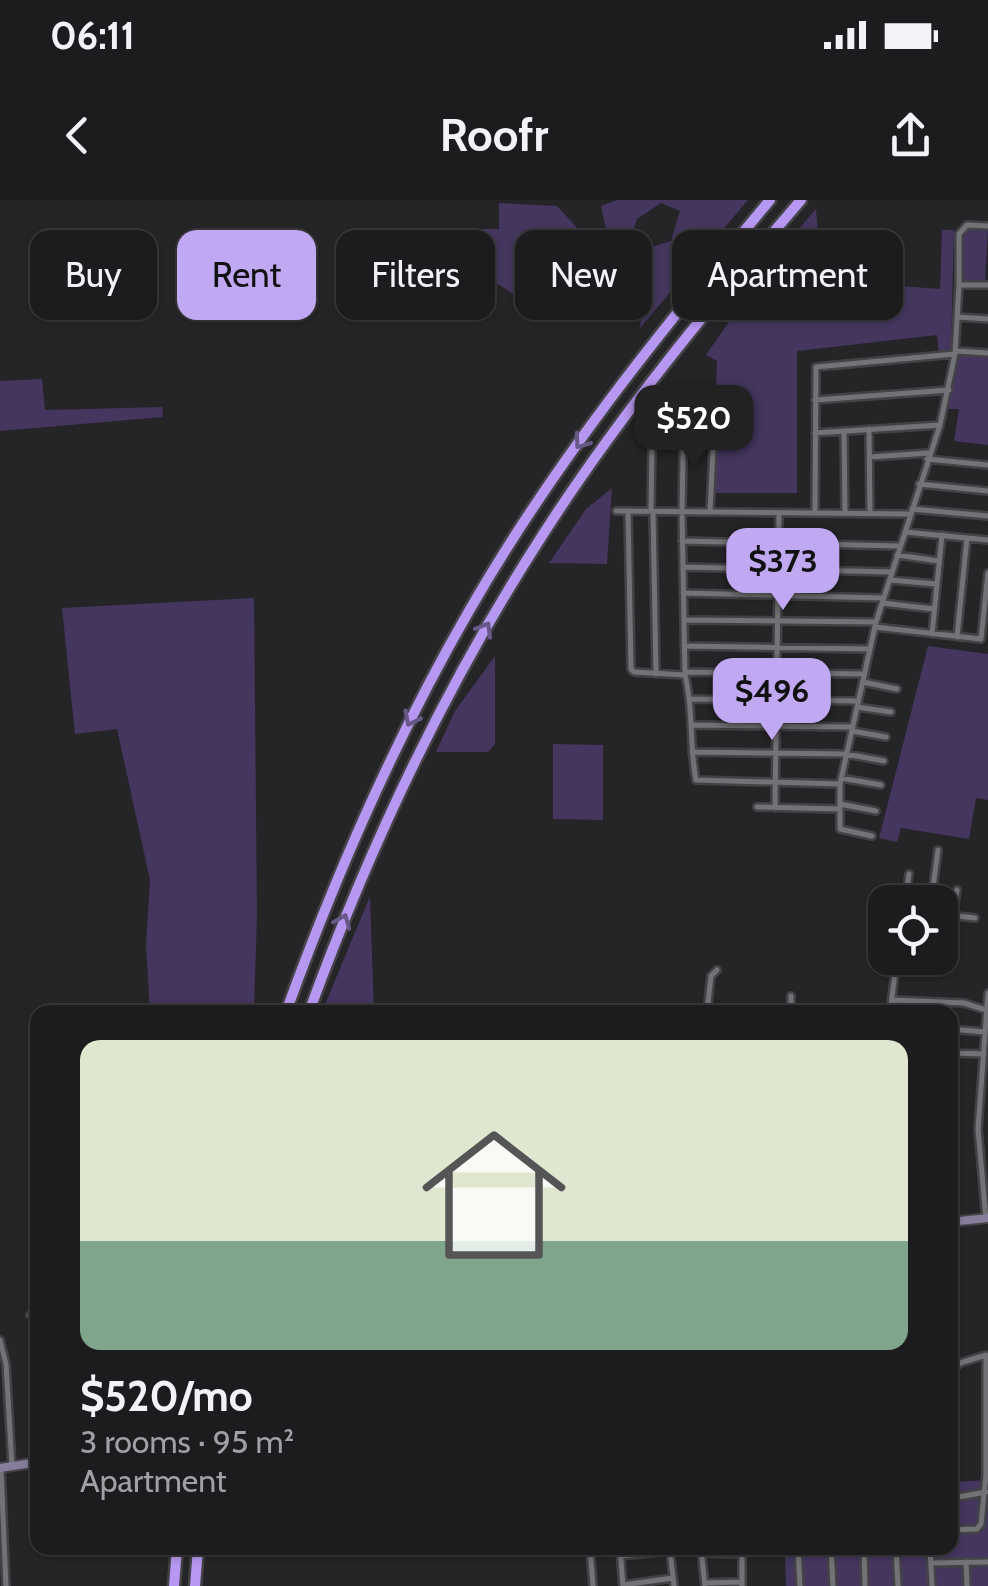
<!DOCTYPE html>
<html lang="en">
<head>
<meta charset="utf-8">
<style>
  body { margin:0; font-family:Cabin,sans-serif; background:#252426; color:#f1f3f6; height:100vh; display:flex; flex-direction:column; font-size:38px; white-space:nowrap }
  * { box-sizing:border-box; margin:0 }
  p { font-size:32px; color:#a0a1a4 }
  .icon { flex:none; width:55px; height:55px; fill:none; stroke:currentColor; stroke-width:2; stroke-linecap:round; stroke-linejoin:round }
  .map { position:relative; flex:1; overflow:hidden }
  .panel { position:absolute; left:30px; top:805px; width:928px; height:550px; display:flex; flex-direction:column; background:#1c1b1d; border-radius:20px; box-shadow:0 2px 8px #0004,0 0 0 2px #3a393b }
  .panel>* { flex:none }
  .guide { position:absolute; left:30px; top:30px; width:930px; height:90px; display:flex; gap:20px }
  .tools { position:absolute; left:868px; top:685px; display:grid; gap:20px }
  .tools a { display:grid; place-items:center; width:90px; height:90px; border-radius:20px; background:#1c1b1d; box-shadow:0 2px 8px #0004,0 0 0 2px #3a393b; font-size:50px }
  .price { position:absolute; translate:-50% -85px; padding:0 22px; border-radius:20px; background:#c1a8f3; color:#111; font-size:32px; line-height:65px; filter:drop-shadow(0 2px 5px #0008) }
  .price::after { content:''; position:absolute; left:50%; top:60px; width:30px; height:22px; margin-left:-15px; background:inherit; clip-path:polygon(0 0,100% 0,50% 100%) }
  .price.current { background:#222; color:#fff }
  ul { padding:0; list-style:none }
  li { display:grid; align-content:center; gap:20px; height:530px; padding:0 50px }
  li span { display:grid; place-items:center; height:310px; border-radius:20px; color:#555 }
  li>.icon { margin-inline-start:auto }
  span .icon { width:180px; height:180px; fill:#fffc; stroke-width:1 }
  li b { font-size:42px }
  .pill { padding:0 35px; border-radius:20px; background:#1c1b1d; box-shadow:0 2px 8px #0004,0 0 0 2px #3a393b; font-size:35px; line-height:90px }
  .pill.current { background:#c1a8f3; color:#111 }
  .status { display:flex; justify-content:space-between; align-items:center; height:70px; padding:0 50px; background:#1c1b1d; direction:ltr }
  .status svg { height:28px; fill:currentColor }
  header { display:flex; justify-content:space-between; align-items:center; height:130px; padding:0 50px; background:#1c1b1d; font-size:45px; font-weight:800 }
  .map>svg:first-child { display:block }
</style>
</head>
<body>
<div class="status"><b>06:11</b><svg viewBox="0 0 49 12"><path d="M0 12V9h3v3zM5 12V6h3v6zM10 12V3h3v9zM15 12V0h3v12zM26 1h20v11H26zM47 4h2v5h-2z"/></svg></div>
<header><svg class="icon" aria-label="back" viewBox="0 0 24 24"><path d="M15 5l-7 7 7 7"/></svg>Roofr<svg class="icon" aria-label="share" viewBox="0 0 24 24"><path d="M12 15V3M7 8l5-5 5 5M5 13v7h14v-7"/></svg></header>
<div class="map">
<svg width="988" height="1386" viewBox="0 0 988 1386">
  <rect width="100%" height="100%" fill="#252427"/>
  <!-- green -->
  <path fill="#44365e" d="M617,0H748L640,128L645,79L610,81L596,117H549L493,81L452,67V29H499V3L557,6L579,30L568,55L581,76L610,81L642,50L671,41L680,11L661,3L637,19L629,43L608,38L601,6Z
    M816,9L822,80L940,89L942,30H954L951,149L939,153L937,135L797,151V293H711L717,161L706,155L774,57Z
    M968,28L988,29L985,81L967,82L963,78L964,32Z
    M961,154L988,155V245L954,241L959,209H947L957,160Z
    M42,179L45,210L162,207L163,217L0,231V181Z
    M612,288L607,364L549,363L586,309Z
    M254,398L257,717L254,805L195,812H150L146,745L150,680L117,529L75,534L62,408Z
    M928,446L988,454V600L976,598L969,639L901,628L897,642L879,638Z
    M495,456V544L488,552H436L455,511Z
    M553,544L603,545V620L553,619Z
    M370,696L374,812H322Z
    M988,1280V1386H786L785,1348H950V1282Z"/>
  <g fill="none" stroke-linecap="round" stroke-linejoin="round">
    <defs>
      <path id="street" d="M988,26L967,25L959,34V85H988
        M958,117L988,119
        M956,151L988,153
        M955,154L959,85
        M716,200L687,199L684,204L682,312L685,475C694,510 689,545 696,580L840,584
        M815,200L949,190
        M684,224L710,225L714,229L710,312
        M869,229L870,314
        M844,231L845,313
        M815,233L940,225
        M870,257L929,253
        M927,259L988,265
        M919,284L988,291
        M912,309L988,316
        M616,311L908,314
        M628,311L631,469L634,472L684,475
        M651,311L652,244
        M653,312L656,474
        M815,313L816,167L955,154L940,225L876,422L840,584V629L872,636
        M905,332L988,340
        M682,341L899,346
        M897,355L939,361
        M683,367L892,372
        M890,380L936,384
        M683,393L884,398
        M882,403L934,409
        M684,420L876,422
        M875,427L981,439L988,373
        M932,434L942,335
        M957,437L967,338
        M684,446L870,449
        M685,472L865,474
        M863,482L897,489
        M691,499L858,501
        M857,507L891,512
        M691,525L853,527
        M852,531L886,537
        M692,552L846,554L884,561
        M841,578L881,585
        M840,604L876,611
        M757,607L839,609
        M775,608L779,313
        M905,702L909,674
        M931,702L938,650
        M940,714L975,718
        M953,715L957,690
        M791,796V812
        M892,800L964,803L986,810
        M707,812L711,776L717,770
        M890,812L897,758
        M940,812L941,802
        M950,829L985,832
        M950,853L984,854
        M986,1019L978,929L988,793
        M30,1115H38
        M0,1140L6,1164L12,1266
        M1,1268L6,1386
        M953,1298L986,1292
        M950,1330L977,1329L981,1324L986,1275V1155L960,1163L954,1169L953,1298
        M590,1348L593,1386
        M620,1348L623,1386
        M701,1348L705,1386
        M798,1348L800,1386
        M831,1348L833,1386
        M864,1348L865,1386
        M896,1348L898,1386
        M930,1348L932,1386
        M670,1350L674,1386
        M701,1353L742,1354
        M620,1356L670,1351
        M966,1362L967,1386
        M931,1363L988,1362
        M705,1383L741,1382
        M623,1385L673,1378
        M742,1386V1348"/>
      <path id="secondary" d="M950,1022L988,1018
        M0,1268L38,1262"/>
      <path id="highway" d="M286,812C336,674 395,539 469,411C553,264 662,129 770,0
        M309,812C370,645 445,486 542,336C618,217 709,107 801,0
        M174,1386L177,1348
        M195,1386L198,1348"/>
    </defs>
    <!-- street casing -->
    <use href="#street" stroke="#434245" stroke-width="10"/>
    <!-- secondary casing -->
    <use href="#secondary" stroke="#434245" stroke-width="12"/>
    <!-- highway casing -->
    <use href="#highway" stroke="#434245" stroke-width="15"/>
    <!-- street -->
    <use href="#street" stroke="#737276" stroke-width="5"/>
    <!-- secondary -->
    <use href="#secondary" stroke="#877d9b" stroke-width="8"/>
    <!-- highway -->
    <use href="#highway" stroke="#b697f1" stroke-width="10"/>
  </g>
  <!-- one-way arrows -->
  <defs><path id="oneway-chevron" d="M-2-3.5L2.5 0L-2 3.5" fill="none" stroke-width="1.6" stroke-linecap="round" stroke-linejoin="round" transform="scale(2.5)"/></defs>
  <g stroke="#685888">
    <use href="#oneway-chevron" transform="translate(581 242) rotate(126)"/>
    <use href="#oneway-chevron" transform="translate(485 429) rotate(-60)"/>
    <use href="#oneway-chevron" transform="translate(411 519) rotate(117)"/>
    <use href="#oneway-chevron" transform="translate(343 721) rotate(-68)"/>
  </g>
</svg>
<div class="tools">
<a><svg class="icon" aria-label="locate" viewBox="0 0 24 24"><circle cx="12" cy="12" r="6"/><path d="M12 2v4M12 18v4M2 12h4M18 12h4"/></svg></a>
</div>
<b class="price current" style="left:694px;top:270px">$520</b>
<b class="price" style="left:783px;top:413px">$373</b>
<b class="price" style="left:772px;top:543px">$496</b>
<div class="guide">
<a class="pill">Buy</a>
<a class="pill current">Rent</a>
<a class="pill">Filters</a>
<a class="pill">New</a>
<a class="pill">Apartment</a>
</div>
<section class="panel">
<ul>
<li><span style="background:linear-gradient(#dfe7d0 65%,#7fa58c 0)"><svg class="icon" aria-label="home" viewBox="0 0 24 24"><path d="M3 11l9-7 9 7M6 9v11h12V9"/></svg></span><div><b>$520/mo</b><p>3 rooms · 95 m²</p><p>Apartment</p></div></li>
</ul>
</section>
</div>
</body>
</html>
